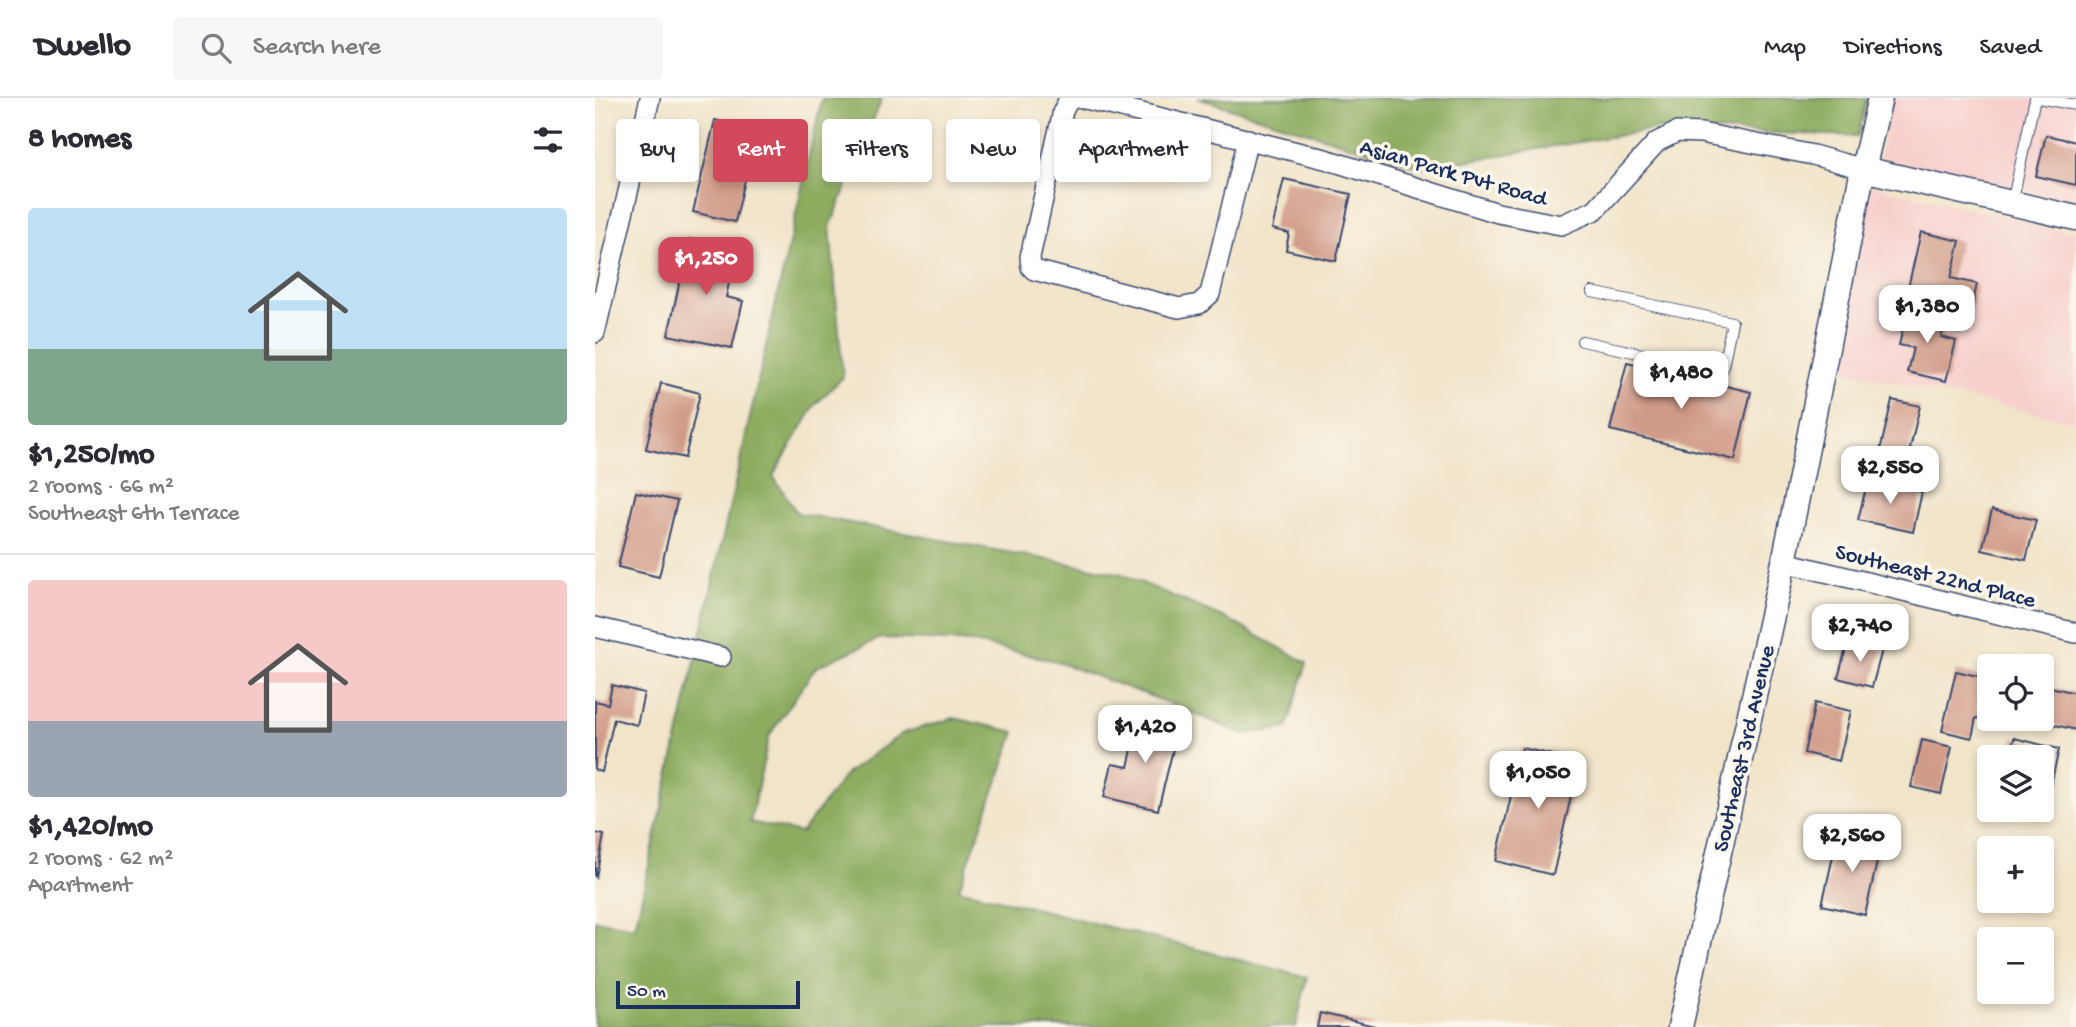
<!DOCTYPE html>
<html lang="en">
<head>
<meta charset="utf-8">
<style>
  body { margin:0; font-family:"Gochi Hand",sans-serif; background:#f7f7f7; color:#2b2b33; height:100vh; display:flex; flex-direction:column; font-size:26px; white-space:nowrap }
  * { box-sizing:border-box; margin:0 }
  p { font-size:23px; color:#7c7c81 }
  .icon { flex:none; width:38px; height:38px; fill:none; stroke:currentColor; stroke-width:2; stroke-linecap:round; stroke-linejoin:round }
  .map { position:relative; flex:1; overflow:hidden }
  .sheet { display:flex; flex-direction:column; background:#fff; width:595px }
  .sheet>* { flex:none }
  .hud { position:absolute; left:21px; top:21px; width:665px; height:63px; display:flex; gap:14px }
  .fabs { position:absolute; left:1382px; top:556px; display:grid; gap:14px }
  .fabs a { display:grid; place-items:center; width:77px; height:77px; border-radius:7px; background:#fff; box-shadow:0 4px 10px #0003; font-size:35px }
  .scale { position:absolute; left:21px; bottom:18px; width:184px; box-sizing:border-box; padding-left:7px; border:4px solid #1b2f5e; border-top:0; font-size:19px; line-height:24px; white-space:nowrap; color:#1b2f5e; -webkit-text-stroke:5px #fbf7ec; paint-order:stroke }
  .price { position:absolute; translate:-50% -60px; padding:0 16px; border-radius:14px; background:#fff; color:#222; font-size:23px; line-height:46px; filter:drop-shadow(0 2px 4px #0008) }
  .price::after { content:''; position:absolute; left:50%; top:42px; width:21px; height:16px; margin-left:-10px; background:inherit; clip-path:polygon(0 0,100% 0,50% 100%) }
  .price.current { background:#d1495b; color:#fff }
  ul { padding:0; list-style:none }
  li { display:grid; align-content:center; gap:14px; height:371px; padding:0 28px }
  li+li { border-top:2px solid #e1e1e2 }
  li span { display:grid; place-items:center; height:217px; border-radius:7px; color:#555 }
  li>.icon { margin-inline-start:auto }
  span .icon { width:126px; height:126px; fill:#fffc; stroke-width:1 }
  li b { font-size:30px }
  h2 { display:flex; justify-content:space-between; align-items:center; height:84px; padding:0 28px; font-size:30px }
  .tag { padding:0 24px; border-radius:7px; background:#fff; box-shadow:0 4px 10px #0003; font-size:24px; line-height:63px }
  .tag.current { background:#d1495b; color:#fff }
  header { display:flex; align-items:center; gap:42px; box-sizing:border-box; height:98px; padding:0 35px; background:#fff; border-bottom:2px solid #e1e1e2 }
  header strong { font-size:33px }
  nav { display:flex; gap:38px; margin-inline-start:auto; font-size:24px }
  .search { width:490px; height:63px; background:#f7f7f7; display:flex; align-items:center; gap:18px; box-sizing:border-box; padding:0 24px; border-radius:7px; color:#7c7c81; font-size:26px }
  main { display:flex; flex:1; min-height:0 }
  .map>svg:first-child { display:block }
</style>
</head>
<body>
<header>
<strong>Dwello</strong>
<div class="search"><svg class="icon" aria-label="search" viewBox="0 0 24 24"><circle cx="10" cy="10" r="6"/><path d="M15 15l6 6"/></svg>Search here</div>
<nav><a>Map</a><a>Directions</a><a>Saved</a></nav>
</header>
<main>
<section class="sheet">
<h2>8 homes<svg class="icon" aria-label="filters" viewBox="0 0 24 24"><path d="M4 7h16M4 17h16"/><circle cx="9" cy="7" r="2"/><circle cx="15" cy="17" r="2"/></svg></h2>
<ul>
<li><span style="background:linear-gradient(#bfe0f5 65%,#7fa58c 0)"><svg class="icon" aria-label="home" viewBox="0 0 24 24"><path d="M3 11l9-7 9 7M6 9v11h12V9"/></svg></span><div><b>$1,250/mo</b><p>2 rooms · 66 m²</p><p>Southeast 6th Terrace</p></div></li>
<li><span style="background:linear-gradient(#f6c9c9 65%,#9aa5b1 0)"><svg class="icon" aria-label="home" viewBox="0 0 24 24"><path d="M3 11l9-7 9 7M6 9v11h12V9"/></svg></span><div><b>$1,420/mo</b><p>2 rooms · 62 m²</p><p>Apartment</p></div></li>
</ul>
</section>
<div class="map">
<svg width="1481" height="929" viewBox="0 0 1481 929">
  <rect width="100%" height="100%" fill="#fbf7ec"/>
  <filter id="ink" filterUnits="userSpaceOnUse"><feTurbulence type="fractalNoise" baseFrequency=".0143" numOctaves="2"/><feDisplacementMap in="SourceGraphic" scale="14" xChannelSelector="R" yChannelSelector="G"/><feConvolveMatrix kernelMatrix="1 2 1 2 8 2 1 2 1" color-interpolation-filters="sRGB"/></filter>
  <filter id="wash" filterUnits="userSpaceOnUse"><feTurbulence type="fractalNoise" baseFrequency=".00686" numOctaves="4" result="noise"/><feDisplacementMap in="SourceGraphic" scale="28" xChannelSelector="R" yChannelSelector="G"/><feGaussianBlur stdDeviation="1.57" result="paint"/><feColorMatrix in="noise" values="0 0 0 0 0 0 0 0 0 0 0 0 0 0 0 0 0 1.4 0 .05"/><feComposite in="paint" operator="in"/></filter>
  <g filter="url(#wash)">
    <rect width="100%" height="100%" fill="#f1e4c9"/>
    <!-- built -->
    <path fill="#f7d0ce" d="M1298,0H1481V106L1284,60Z
      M1277,88L1481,135V324L1240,271Z"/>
    <!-- forest -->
    <path fill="#8dac5f" stroke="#546e5e" stroke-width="2" d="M227,0H287L235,129L248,279L220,307L178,378L202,415L524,475L632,521L712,565L692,630L649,636L566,602L457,562L376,544L286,540L221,569L174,638L155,724L206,735L251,676L308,635L359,620L420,634L364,791L712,879L701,929H0V822L40,829Z
      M603,0H1272L1263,38L1063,31L827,70Z"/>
    <g id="blocks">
      <!-- building -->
      <path fill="#d19b89" d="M120,22L162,32L140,124L98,114Z
        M1451,37L1481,44V87L1441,78Z
        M689,81L756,96L741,163L691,152L694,135L677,131Z
        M1326,134L1365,143L1356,180L1382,186L1377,209L1312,194Z
        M94,141L141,152L131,199L148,203L137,250L73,237Z
        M1313,211L1351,220L1346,239L1361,243L1351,283L1312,274L1318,250L1304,247Z
        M1032,264L1156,294L1140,362L1015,332Z
        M66,285L105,295L90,360L51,351Z
        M1297,302L1325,308L1312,363L1284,357Z
        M1273,382L1327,394L1318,434L1263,422Z
        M41,394L82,403L64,479L23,469Z
        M1397,412L1441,422L1431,462L1387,452Z
        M1253,543L1287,552L1277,589L1243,580Z
        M1361,573L1395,581V621H1402L1401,624L1381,620L1377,640L1347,633Z
        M17,587L49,595L42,627L19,621L7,674L0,672V603L13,606Z
        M1447,587L1481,595V632L1439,622L1447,621Z
        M1220,605L1256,613L1244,663L1209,655Z
        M545,617L584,627L563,712L509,699L517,666L533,669Z
        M1419,640L1464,651L1448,722L1412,713L1447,712V660H1415Z
        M1327,642L1357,649L1346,696L1316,689Z
        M927,650L984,663L958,777L901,763Z
        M0,735L9,737L1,779L0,778Z
        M1243,736L1286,746L1270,817L1227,807Z
        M725,915L780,928V929H722Z"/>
    </g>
  </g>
  <g filter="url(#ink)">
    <use href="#blocks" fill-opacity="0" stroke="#3b4a6e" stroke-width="2"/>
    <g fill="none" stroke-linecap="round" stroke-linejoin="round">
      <defs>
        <path id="service" d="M1443,0L1481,7
          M1417,105L1440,0
          M987,243L1127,273L1137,224L997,194"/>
        <path id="minor" d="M480,0L473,3L468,13L435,159L436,169L439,172L584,210L604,206L615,196L653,41
          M487,0L730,61L903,115L966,127L1000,112L1062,44L1082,34L1106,35L1218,57L1268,71
          M0,235L55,0
          M1189,464L1481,535
          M0,529L126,559"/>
        <path id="tertiary" d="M1268,71L1481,120
          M1085,929L1189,464L1268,71L1285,0"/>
      </defs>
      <!-- service casing -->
      <use href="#service" stroke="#3b4a6e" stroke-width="12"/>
      <!-- minor casing -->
      <use href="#minor" stroke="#3b4a6e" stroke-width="22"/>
      <!-- tertiary casing -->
      <use href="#tertiary" stroke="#3b4a6e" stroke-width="27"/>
      <!-- service -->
      <use href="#service" stroke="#fff" stroke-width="10"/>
      <!-- minor -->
      <use href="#minor" stroke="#fff" stroke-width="19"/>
      <!-- tertiary -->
      <use href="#tertiary" stroke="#fff" stroke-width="24"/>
    </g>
  </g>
  <g text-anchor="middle" stroke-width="7" stroke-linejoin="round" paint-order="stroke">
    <!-- street labels -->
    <g font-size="23" fill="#1b2f5e" stroke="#fbf7ec">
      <text transform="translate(859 73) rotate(16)" y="8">Asian Park Pvt Road</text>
      <text transform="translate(1341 476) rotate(14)" y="8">Southeast 22nd Place</text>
      <text transform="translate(1147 650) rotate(-77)" y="8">Southeast 3rd Avenue</text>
    </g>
  </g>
</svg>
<div class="fabs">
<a><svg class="icon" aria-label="locate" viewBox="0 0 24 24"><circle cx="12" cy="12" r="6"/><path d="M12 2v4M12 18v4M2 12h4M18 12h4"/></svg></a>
<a><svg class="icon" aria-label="layers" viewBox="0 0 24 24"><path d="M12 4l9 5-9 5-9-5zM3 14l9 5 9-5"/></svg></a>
<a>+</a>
<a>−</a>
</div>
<div class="scale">50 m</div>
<b class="price current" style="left:111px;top:199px">$1,250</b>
<b class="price" style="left:1332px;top:247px">$1,380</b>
<b class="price" style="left:1086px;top:313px">$1,480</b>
<b class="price" style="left:1295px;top:408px">$2,550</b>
<b class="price" style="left:1265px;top:566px">$2,740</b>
<b class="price" style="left:550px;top:667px">$1,420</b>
<b class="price" style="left:943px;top:713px">$1,050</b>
<b class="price" style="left:1257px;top:776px">$2,560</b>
<div class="hud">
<a class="tag">Buy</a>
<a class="tag current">Rent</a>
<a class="tag">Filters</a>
<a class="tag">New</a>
<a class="tag">Apartment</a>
</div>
</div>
</main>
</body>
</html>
